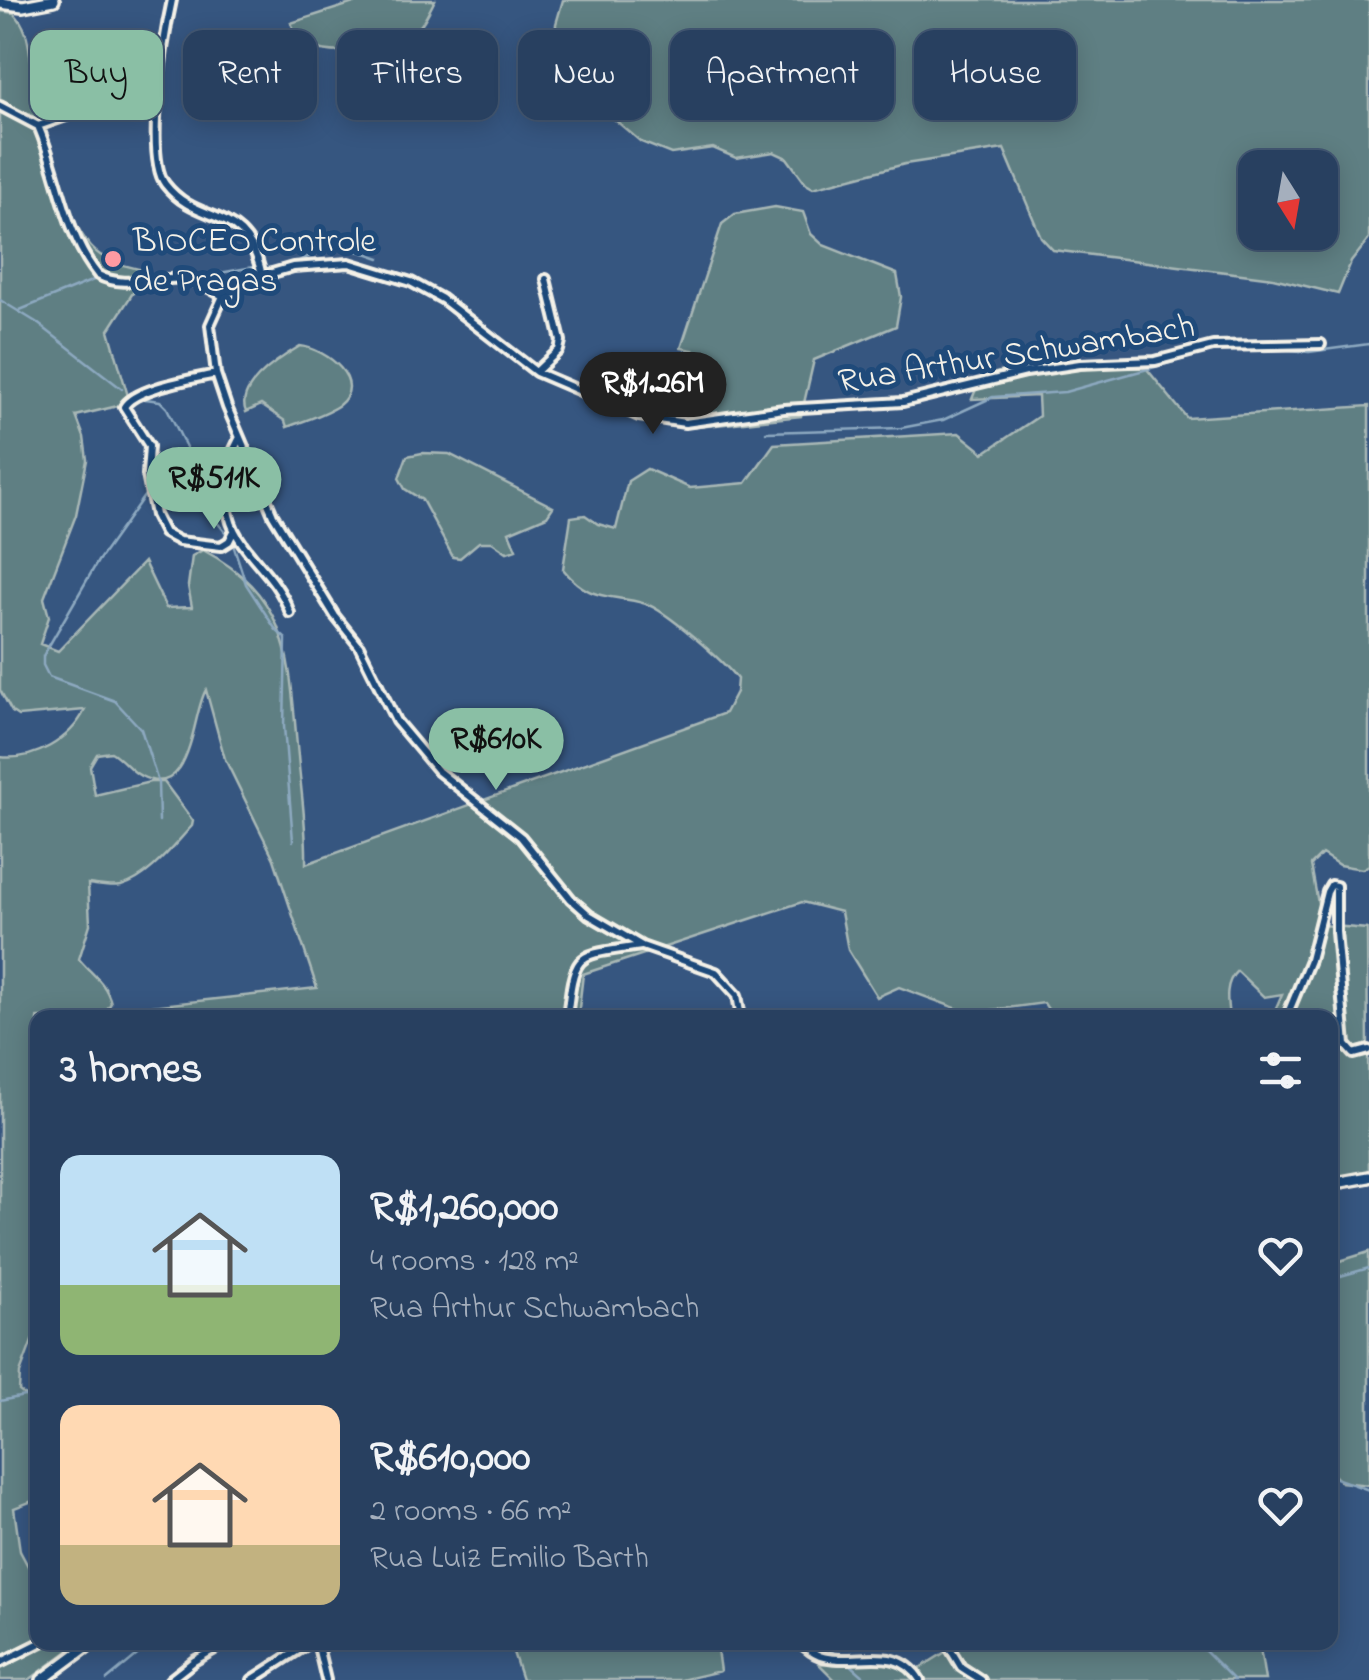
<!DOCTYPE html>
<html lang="en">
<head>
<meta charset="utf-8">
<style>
  body { margin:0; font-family:"Indie Flower",sans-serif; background:#304766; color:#f1f3f6; height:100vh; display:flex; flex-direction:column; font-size:38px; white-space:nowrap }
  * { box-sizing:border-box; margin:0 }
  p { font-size:32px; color:#a5afbd }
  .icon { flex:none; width:55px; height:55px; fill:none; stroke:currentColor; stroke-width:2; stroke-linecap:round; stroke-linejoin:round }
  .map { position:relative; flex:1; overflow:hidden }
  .drawer { position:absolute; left:30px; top:1010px; width:1308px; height:640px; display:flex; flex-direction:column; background:#284060; border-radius:20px; box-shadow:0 5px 25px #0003,0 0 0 2px #445975 }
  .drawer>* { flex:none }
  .top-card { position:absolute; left:30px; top:30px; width:1310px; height:90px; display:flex; gap:20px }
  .needle { width:65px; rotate:169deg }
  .buttons { position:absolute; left:1238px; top:150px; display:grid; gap:20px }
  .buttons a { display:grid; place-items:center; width:100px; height:100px; border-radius:20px; background:#284060; box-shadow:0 5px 25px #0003,0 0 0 2px #445975; font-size:50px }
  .price { position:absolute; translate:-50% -85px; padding:0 22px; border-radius:35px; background:#8abfa5; color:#111; font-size:32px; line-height:65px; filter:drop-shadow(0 2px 5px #0008) }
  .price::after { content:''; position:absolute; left:50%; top:60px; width:30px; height:22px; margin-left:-15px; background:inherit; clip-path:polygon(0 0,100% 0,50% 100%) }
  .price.active { background:#222; color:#fff }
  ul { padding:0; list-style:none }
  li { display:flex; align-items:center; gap:30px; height:250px; padding:0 30px }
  li span { display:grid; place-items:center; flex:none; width:280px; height:200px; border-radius:20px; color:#555 }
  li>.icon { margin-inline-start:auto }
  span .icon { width:120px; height:120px; fill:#fffc; stroke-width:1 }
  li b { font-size:42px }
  h2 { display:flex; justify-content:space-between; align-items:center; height:120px; padding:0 30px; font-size:42px }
  .pill { padding:0 35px; border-radius:20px; background:#284060; box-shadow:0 5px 25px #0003,0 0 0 2px #445975; font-size:35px; line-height:90px }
  .pill.active { background:#8abfa5; color:#111 }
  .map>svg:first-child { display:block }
</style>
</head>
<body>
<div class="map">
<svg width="1369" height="1680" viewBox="0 0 1369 1680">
  <rect width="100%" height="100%" fill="#365680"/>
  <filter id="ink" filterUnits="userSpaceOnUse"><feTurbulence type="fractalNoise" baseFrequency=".01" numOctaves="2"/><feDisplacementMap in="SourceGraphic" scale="20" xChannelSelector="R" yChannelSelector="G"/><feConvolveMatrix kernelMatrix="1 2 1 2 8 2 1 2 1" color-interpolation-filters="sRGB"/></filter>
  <g filter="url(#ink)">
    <!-- green -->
    <path fill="#5e7f83" stroke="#a9b8b6" stroke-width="2.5" fill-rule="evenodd" d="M363,0H435C429,11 423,26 412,34C383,54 332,57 301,44L291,23Z
      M563,0H1369V239L1351,262L1338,294L1273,278L1053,250L1041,237L1004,149L905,164L813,188L806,184L787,158L774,152L736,158L713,148L671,154L641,142L608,114L588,110L579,103L572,81L555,52L556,24ZM1255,168H1320V232H1255Z
      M0,11L14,13C30,30 28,49 33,70C44,118 59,210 91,247C105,263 128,266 147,271L109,330L130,403L76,416L84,437L87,460L76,515L44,598L49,617L40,644L58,651L144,562L166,608L192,607L188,586L192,556L203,550C294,598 289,664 298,756C301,791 307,828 306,864L725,713L736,692L737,679C724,661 665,610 646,604C610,593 590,603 563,569L571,517L585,515L598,524L616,529L628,481L647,469L690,488L746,483L774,444L959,433L984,453L1039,416L1038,396L972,399C976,389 979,380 990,375C1024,361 1108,367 1146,368L1187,418L1369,406V865L1362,869L1339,865L1322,854L1311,865L1322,925L1367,929L1369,1173L1330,1183V1018L1272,1017L1282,994L1264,997L1237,971C1224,983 1227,1001 1229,1017H1053L1044,1003L969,1013L899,987L877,997L848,950L841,912L802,902L583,974L578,1017L38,1018V1325L20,1373L19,1391L28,1398L37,1397L38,1499L14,1508L20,1551L37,1583L38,1642L79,1643L29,1680H0V757C34,761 70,740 85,710L18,716L12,712L0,690ZM206,690L225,759L274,859L317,988L106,1011L111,1003C106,982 92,975 79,959L90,924L88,884C99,885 111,888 121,886C148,879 174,845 192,826L193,821L164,782H150L95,795L90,766L97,754L111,752C122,758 130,771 141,776C193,803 192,711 206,690Z
      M775,207L803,212L811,234L823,245L897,274L901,297L896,326L814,360L801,416L688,428L681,424L677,398L693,350L681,348L722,224L735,214Z
      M300,346C327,349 368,382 339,405C325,415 303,421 287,427L285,421L261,405L246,412C235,387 280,358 300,346Z
      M422,453L449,454L553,507L547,516L509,532L516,549L507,552L492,542H479L460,558L453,557L422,500L405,489L399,478L407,456Z
      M1369,1252V1485L1341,1482L1330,1471V1264Z
      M955,1642H1259L1265,1680H835L819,1664L887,1657L918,1669L955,1646Z
      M510,1643H716L720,1671L681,1680H522Z"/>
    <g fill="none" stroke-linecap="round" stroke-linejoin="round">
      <!-- stream -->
      <path stroke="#8da9c0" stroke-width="2.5" d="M291,265C324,247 345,244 380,258
        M264,268L284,267
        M168,274L203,276L253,267
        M0,300L36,322L122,389
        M20,310L96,279
        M1271,348L1309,352L1369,344
        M138,398L160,401L167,408L213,503L216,521L226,533
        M766,432L901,428L943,420L993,397L1065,392L1209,352L1239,349
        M155,491L187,499L202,484
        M147,492L98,561L43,656V665L49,677L115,701L141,729L158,782L159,821
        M233,544L246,584L276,630L286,639L284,726L293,841
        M1330,1279L1369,1268
        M0,1401L29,1395
        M1330,1476L1369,1490
        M820,1642L834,1653
        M1196,1642L1234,1680
        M850,1664L868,1680
        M107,1680L153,1642"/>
      <defs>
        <path id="minor" d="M172,0C164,36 144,156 165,184C199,228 247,202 262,276
          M0,106L38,126
          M38,126C59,174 64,233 98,275C127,291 164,273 194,281C204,284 214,291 223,296
          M38,126L126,95L141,80L160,51
          M536,372L559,350L561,341L546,279
          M216,374C194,379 134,388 124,407L149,446L147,475L155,515L164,533L179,541L221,546L229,541L233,533
          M239,439C230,455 229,467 227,484C221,549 271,559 290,613
          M567,1018C575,949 575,956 641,946
          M741,1018L737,995L716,972L642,946L589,915L571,899L521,837L438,771L396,721L359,646L335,616L273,515L227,407L216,374L210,325L223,296L262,276L293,267L349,263L411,282L442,299L536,372L639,416L685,423L784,409L903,402L1026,372L1080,364L1155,361L1213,346L1321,344
          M1286,1018L1310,960L1327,892L1331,885L1336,886V932L1346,1045L1354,1054L1369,1050
          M70,1642L81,1651
          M317,1642L326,1680
          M800,1642C806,1648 812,1653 820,1656C854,1667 897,1642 920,1680
          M946,1642L961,1667L981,1680
          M0,1663L42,1642
          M170,1680L194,1661L227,1642
          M252,1680L311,1642"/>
        <path id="tertiary" d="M0,3L23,6L54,0
          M1330,1184L1369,1177
          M42,1680L93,1642"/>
      </defs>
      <!-- minor casing -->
      <use href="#minor" stroke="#f4f1e8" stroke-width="14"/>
      <!-- tertiary casing -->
      <use href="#tertiary" stroke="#f4f1e8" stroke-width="16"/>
      <!-- minor -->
      <use href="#minor" stroke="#1f4a7a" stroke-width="6"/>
      <!-- tertiary -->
      <use href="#tertiary" stroke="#1f4a7a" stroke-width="9"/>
    </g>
  </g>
  <!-- markers -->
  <circle fill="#ff9aa2" stroke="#1f4a7a" stroke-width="4" cx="113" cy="259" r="10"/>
  <g text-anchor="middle" stroke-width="10" stroke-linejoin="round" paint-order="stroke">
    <!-- poi labels -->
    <g font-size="35" fill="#f4f1e8" stroke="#1f4a7a" text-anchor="start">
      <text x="133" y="251">BIOCEO Controle<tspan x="133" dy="40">de Pragas</tspan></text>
    </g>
    <!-- street labels -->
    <g font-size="35" fill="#f4f1e8" stroke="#1f4a7a">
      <text transform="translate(1016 352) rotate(-9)" y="12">Rua Arthur Schwambach</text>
    </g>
  </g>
</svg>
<div class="buttons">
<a><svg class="needle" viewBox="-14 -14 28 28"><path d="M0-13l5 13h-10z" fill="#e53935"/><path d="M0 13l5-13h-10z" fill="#a5afbd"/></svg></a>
</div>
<b class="price active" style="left:653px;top:437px">R$1.26M</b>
<b class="price" style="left:214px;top:532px">R$511K</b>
<b class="price" style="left:496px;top:793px">R$610K</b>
<div class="top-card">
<a class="pill active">Buy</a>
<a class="pill">Rent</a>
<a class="pill">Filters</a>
<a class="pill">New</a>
<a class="pill">Apartment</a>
<a class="pill">House</a>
</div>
<section class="drawer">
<h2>3 homes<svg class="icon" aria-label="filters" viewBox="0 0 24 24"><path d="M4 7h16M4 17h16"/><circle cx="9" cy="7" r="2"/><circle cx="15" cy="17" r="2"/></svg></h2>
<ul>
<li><span style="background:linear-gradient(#bfe0f5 65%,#8fb573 0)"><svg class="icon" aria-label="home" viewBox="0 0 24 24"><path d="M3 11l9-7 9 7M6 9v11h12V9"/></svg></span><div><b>R$1,260,000</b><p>4 rooms · 128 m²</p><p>Rua Arthur Schwambach</p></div><svg class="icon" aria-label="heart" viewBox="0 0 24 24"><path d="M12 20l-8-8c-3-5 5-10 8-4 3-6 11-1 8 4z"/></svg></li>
<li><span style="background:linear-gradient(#ffd9b3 70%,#c2b280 0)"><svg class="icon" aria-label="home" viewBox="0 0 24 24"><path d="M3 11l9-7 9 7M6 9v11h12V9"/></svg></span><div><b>R$610,000</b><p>2 rooms · 66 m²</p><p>Rua Luiz Emilio Barth</p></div><svg class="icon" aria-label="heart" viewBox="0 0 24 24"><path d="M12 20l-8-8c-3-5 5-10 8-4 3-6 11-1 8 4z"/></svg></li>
</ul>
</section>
</div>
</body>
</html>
